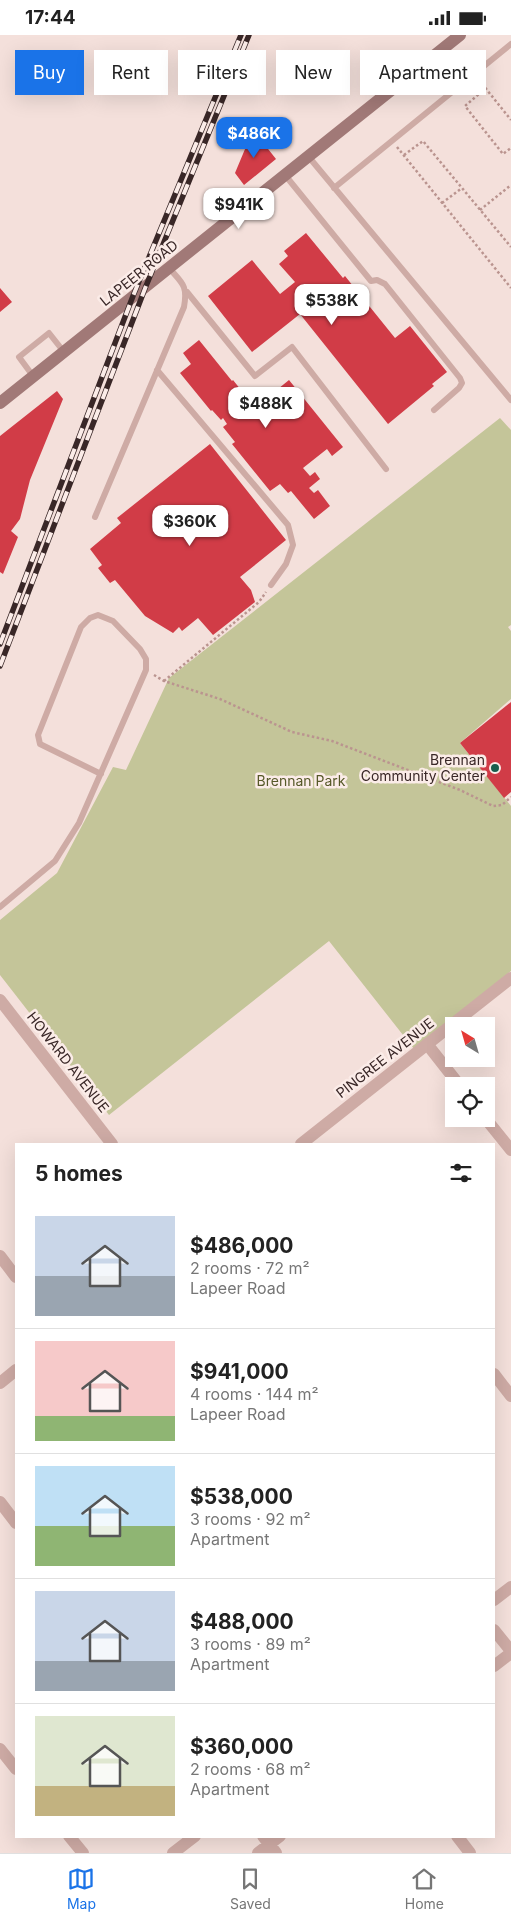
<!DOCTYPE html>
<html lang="en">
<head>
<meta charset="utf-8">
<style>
  body { margin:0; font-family:Inter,sans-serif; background:#f6f6f6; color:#222; height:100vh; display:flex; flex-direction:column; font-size:19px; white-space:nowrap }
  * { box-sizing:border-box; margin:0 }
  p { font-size:16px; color:#767676 }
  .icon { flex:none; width:28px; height:28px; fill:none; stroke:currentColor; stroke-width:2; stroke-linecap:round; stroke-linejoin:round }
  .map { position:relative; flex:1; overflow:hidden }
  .panel { position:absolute; left:15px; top:1108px; width:480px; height:695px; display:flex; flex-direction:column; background:#fff; border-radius:0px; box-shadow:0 5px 20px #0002 }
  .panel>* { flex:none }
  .hud { position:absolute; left:15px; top:15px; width:481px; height:45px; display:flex; gap:10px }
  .needle { width:32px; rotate:323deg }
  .controls { position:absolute; left:445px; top:982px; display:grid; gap:10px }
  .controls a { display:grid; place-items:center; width:50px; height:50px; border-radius:0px; background:#fff; box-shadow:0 5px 20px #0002; font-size:25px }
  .price { position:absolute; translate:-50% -42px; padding:0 11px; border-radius:10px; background:#fff; color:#222; font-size:16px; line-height:32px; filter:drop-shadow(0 1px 2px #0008) }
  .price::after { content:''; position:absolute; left:50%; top:30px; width:15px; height:11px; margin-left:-8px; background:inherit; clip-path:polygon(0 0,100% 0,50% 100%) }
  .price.selected { background:#1a73e8; color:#fff }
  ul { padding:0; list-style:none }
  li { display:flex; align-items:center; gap:15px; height:125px; padding:0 20px }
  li+li { border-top:1px solid #e0e0e0 }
  li span { display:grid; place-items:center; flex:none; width:140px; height:100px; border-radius:0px; color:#555 }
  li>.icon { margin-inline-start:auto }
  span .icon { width:60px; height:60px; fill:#fffc; stroke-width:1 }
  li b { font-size:21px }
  h2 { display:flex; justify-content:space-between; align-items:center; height:60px; padding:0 20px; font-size:21px }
  .tag { padding:0 18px; border-radius:0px; background:#fff; box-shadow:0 5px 20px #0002; font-size:18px; line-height:45px }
  .tag.selected { background:#1a73e8; color:#fff }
  .status { display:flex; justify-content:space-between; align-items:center; height:35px; padding:0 25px; background:#fff; direction:ltr }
  .status svg { height:14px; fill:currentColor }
  .menu { display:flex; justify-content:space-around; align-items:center; height:70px; border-top:1px solid #e0e0e0; background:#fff; font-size:14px; color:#767676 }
  .menu a { display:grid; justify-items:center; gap:2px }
  .menu .selected { color:#1a73e8 }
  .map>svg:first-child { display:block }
</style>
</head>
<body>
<div class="status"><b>17:44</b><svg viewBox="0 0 49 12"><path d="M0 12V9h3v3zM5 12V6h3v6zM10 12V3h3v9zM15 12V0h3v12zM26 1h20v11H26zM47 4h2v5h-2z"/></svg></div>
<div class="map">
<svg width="511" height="1818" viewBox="0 0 511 1818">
  <rect width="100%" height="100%" fill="#f4e0db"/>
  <!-- green -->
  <path fill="#c4c599" d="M500,383L511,395V590L508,592L511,596V664L460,708L511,771V936L414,1014L329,906L109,1080L0,940V885L57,838L113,732L126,735L169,643Z"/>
  <!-- building -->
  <path fill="#d13c47" d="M253,95L276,124L244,150L235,138Z
    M306,198L343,243L345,241L395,303L410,291L447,337L432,349L434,351L388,389L300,279L252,317L208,261L252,225L280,259L295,247L279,229L288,221L284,216Z
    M0,253L12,267L0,277Z
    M199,305L232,346L233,345L245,360L247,359L257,371L289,345L343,412L332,421L327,414L303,433L310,441L315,437L320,444L309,453L314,458L318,455L330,471L314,484L291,456L288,458L280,449L270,456L232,409L235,407L223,392L227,389L223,383L221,385L212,375L211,376L180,338L191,329L183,318Z
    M57,356L63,364L30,445L20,484L11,496L18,502L3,539L0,537V401Z
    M210,409L286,505L240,542L251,555L255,567L213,600L198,583L182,596L179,592L173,598L145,581L115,545L110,548L98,533L102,530L90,514L121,488L117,483Z
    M511,667V757L504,763L460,708Z"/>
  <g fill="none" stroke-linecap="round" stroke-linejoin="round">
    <!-- path -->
    <path stroke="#ba948f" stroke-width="2.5" stroke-dasharray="2.5 2.5" stroke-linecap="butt" d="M479,45L511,85
      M486,53L465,71L503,119L511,113
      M397,112L511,253
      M404,120L423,106L511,212
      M442,168L462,153
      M480,175L511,150
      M154,640L164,646L220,664L292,697L332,706L460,755L493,771L502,770L511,762
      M164,646L259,567L266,557"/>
    <!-- service -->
    <path stroke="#ceaba5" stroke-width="6" d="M308,121L511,365
      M285,140L371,246L377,245L385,249L460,343L462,348L459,353L434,375
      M334,153L511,9
      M187,257L255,341L292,312L386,434
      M157,335L288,490L293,510L286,529L271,550
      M33,341L19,322L49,298L64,317
      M95,482L184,272C188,250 182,248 169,233
      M0,872L55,826L79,788L146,635V624L140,614L113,586L98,580L90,583L81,592L38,700L40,709L101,739"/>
    <!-- minor -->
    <path stroke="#ceaba5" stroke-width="12" d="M427,1009L460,1051
      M486,1084L511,1115
      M301,1109L511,943
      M0,1221L16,1242
      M494,1339L511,1361
      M0,1348L16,1335
      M0,1467L16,1488
      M494,1595L511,1616
      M494,1631L511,1618
      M0,1714L16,1734
      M69,1801L83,1818
      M263,1801L276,1818
      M457,1801L470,1818
      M258,1818L280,1801"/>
    <!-- tertiary -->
    <path stroke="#ceaba5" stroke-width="12" d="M0,965L112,1109
      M494,1565L511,1552
      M173,1818L195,1801"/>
    <!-- secondary -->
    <path stroke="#a17977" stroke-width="12" d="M0,368L460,0"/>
    <defs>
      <path id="rail" d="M0,609L133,261L241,0
        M0,631L146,251L249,0"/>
    </defs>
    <!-- rail casing -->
    <use href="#rail" stroke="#392727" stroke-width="5.5"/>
    <!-- rail -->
    <use href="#rail" stroke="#fbece8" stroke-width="4" stroke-dasharray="11" stroke-linecap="butt"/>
  </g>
  <!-- markers -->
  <circle fill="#195e4d" stroke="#fbece8" stroke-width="2" cx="495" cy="733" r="5"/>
  <g text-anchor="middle" stroke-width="5" stroke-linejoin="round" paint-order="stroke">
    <!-- street labels -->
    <g font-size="14" fill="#392727" stroke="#fbece8">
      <text transform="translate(139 238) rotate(-39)" y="5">LAPEER ROAD</text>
      <text transform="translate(385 1023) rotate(-38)" y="5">PINGREE AVENUE</text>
      <text transform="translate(68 1027) rotate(52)" y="5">HOWARD AVENUE</text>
    </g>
    <!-- poi labels -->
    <g font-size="14" fill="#392727" stroke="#fbece8" text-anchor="end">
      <text x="485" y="730">Brennan<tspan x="485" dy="16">Community Center</tspan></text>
    </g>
    <!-- park labels -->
    <g font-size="14" fill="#575929" stroke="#fbece8">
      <text x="301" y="751">Brennan Park</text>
    </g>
  </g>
</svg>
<div class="controls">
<a><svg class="needle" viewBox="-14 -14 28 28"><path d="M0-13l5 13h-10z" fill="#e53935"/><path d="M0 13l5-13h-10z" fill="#767676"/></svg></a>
<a><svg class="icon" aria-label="locate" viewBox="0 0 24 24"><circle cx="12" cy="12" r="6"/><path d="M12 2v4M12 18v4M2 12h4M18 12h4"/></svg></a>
</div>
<b class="price selected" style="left:254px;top:124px">$486K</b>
<b class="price" style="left:239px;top:195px">$941K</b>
<b class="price" style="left:332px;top:291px">$538K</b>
<b class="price" style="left:266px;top:394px">$488K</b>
<b class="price" style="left:190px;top:512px">$360K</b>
<div class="hud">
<a class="tag selected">Buy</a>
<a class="tag">Rent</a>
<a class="tag">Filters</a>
<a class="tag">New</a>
<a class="tag">Apartment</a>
</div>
<section class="panel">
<h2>5 homes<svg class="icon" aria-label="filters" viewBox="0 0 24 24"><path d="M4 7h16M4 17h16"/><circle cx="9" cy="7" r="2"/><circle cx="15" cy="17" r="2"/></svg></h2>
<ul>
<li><span style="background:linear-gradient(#c9d6e8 60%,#9aa5b1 0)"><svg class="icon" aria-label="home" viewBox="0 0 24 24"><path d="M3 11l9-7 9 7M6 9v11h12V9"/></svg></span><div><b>$486,000</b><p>2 rooms · 72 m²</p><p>Lapeer Road</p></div></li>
<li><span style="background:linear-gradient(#f6c9c9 75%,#8fb573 0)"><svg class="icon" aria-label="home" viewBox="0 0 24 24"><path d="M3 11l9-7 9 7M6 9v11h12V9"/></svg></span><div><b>$941,000</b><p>4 rooms · 144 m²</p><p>Lapeer Road</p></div></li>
<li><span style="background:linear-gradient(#bfe0f5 60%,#8fb573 0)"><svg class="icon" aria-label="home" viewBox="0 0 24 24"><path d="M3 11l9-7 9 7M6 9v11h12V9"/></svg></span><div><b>$538,000</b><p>3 rooms · 92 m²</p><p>Apartment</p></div></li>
<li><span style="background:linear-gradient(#c9d6e8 70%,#9aa5b1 0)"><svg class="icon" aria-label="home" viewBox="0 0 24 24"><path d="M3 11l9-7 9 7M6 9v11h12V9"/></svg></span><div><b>$488,000</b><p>3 rooms · 89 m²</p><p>Apartment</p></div></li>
<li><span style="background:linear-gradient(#dfe7d0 70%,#c2b280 0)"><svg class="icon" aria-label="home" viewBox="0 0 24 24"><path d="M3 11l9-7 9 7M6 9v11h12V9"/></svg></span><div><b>$360,000</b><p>2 rooms · 68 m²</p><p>Apartment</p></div></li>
</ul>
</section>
</div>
<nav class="menu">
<a class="selected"><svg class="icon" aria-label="map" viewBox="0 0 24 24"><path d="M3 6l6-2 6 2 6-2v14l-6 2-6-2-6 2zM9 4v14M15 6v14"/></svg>Map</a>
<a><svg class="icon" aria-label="saved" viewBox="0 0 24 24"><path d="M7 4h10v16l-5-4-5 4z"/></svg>Saved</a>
<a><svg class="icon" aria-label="home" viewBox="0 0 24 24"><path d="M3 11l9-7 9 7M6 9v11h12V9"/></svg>Home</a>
</nav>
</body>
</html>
